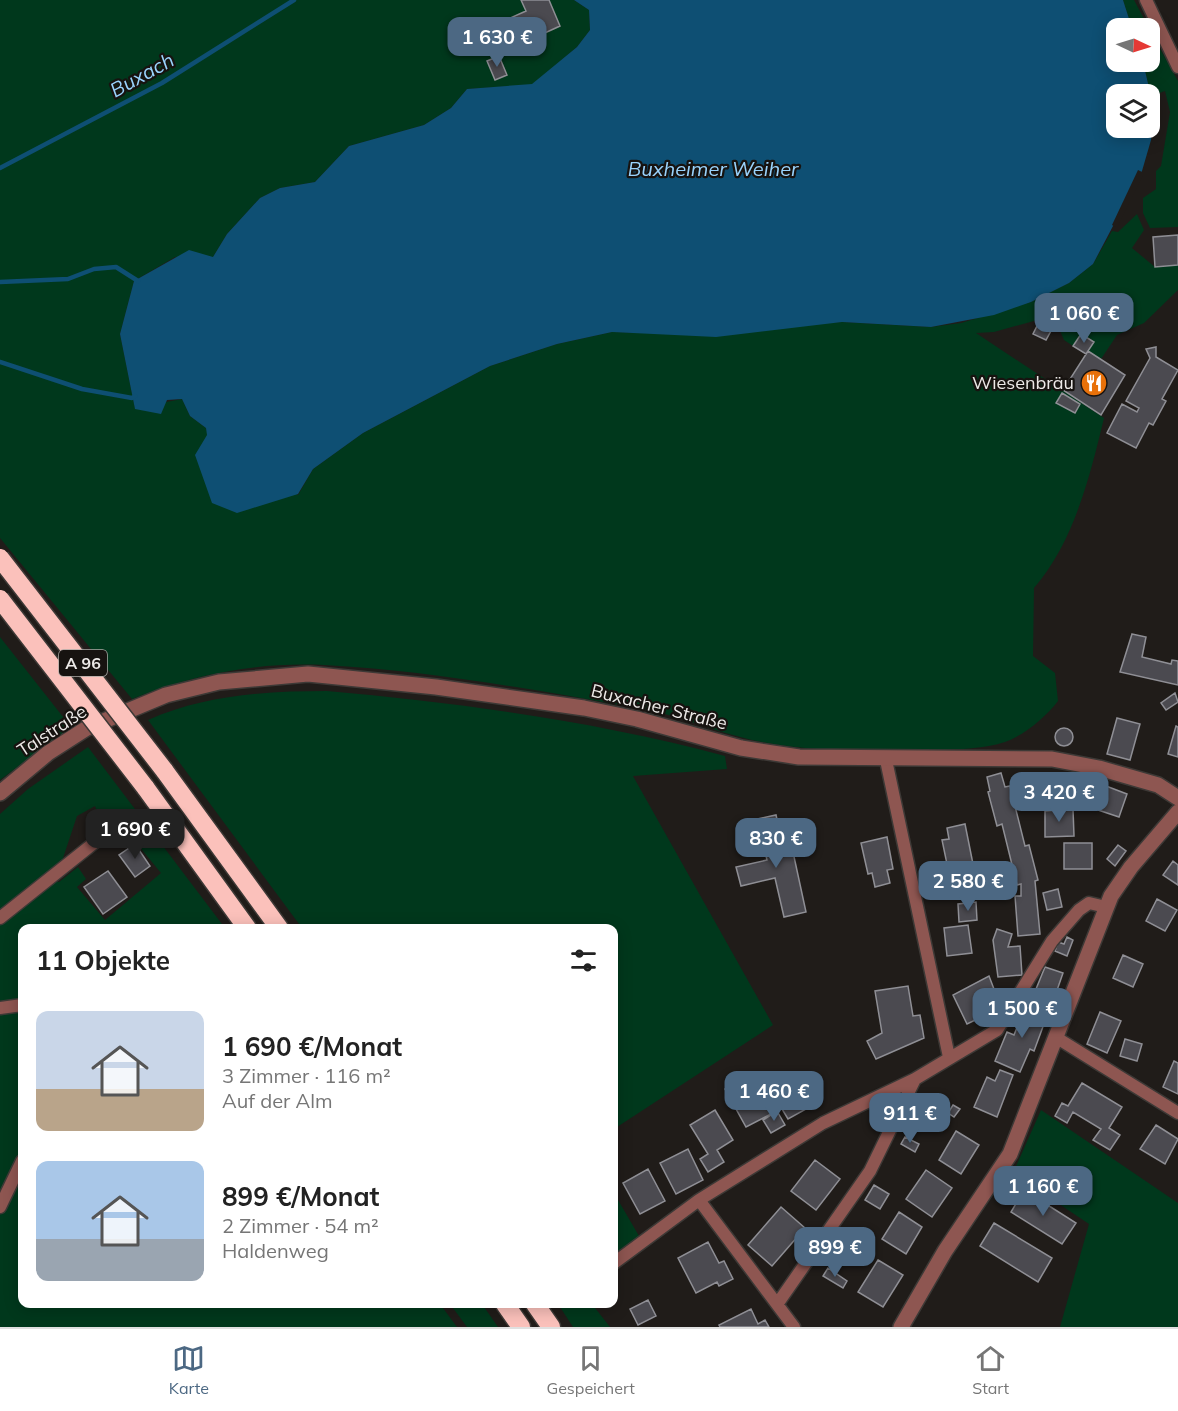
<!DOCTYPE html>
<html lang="de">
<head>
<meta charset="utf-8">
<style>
  body { margin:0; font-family:Mulish,sans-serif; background:#f6f6f6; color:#222; height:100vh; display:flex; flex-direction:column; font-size:22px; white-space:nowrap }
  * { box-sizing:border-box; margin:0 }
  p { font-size:20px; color:#767676 }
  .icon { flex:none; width:33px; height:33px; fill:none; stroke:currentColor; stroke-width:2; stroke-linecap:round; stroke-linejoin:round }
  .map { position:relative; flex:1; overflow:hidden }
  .details { position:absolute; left:18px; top:924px; width:600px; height:384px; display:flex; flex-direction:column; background:#fff; border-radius:12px; box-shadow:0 3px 15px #0003 }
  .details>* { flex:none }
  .needle { width:39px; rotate:94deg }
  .controls { position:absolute; left:1106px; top:18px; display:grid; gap:12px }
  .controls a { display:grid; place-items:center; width:54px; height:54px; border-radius:12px; background:#fff; box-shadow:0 3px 15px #0003; font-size:30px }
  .price { position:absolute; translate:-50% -51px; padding:0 14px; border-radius:12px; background:#4c6883; color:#fff; font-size:20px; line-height:39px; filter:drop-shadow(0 2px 3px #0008) }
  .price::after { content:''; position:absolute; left:50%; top:36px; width:18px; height:14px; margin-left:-9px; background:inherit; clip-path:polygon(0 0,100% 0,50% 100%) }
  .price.active { background:#222; color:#fff }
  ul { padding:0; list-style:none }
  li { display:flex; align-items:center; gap:18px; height:150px; padding:0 18px }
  li span { display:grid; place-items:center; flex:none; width:168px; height:120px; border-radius:12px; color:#555 }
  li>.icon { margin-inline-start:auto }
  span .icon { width:72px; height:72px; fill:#fffc; stroke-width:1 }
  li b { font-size:26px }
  h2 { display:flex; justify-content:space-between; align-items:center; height:72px; padding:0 18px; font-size:26px }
  .tabs { display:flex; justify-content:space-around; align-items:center; height:84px; border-top:2px solid #e0e0e0; background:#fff; font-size:16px; color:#767676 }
  .tabs a { display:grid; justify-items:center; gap:3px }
  .tabs .active { color:#4c6883 }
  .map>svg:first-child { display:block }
</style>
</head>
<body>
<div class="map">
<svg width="1178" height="1327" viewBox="0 0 1178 1327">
  <rect width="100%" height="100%" fill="#201c19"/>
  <!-- green -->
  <path fill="#00381c" d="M0,0H574L589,10L590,30L577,47L532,85L467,89L451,108L424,125L349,146L315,182L280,188L260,198L227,234L213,257H175L134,281L120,334L135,408L182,399L190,416L206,428L208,435L298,495L313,469L363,433L490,366L557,344L612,332L654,333L842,322L931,327L961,323L1031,302L1069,283L1093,264L1112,231L1118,232L1137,214L1144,230L1132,248L1155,267L1178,265V290L1144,323L1117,335L1101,359L1088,351L1093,342L1081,334L1073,346L1064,340L1058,326L1041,319L994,332L976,333L1104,418C1090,476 1074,542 1034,588L1033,656L1055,673L1058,701C1046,717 1023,736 1005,742C985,749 959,749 939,750C880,752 820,753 762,742C729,736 698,723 665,714C649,709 631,707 614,704C519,687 420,670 324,665C257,662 194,674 132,699L0,538Z
    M1123,0H1134L1149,28H1132Z
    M1149,29L1178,81V227L1150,228L1143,213V198L1156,189V171L1161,166L1170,112L1165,91L1151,96L1143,62H1149Z
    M0,637L71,727L0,780Z
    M327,691C460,703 596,721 725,756L727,769L633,776L773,1025L614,1129V928H302L148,720C204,695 267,691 327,691Z
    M88,747L225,928H22V1001L0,1003V925L54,881L59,882L78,867L86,879L77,887L105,920L161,873L133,839L116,837L98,814L95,806L77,816L62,861L57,867L0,913V814L28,789Z
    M22,1009V1155L0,1199V1012Z
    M1041,1110L1178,1203V1327H1060L1089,1224L1013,1173Z
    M22,1170V1304H440L457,1327H0V1215Z
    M614,1193L639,1236L614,1255Z
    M450,1304H482L498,1327H467Z
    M558,1304H592L610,1327H573Z"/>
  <!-- water -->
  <path fill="#0e4f73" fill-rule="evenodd" d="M574,0H1123L1132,28H1116V62H1143L1154,109L1151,140L1142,171L1093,264L1069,283L1031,302L994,315L931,327L842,322L716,337L612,332L557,344L490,366L363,433L313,469L298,494L237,513L212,503L195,455L207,435L206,428L190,416L182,399L167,400L161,414L135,409L120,334L134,281L189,250L213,257L227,234L260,198L280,188L315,182L349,146L424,125L451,108L467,89L532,84L577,47L590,30L589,10ZM1116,94H1149V128H1116Z"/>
  <!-- pier -->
  <path fill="#201c19" d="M1138,170L1144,173L1117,228L1112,225Z"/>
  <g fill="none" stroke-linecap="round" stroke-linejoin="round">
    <!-- stream -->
    <path stroke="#0e4f73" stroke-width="4.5" d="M0,168L162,83L294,0
      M0,282L68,279L94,269L116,267L138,281
      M0,362L82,389L132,398L135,396"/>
  </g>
  <!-- building -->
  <path fill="#4b4a50" stroke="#8f8f95" stroke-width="1.5" d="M521,0H549L560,26L501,53L490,27L526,11Z
    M499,56L507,75L495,80L487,61Z
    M1178,235V265L1155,267L1153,237Z
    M1039,322L1052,329L1046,340L1033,334Z
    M1081,334L1094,342L1086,354L1073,346Z
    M1156,347V357L1178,370L1162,399L1166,401L1153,425L1149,423L1136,448L1107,433L1122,404L1137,412L1139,408L1126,401L1150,358L1146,349Z
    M1088,351L1125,375L1101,415L1063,390Z
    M1062,393L1080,404L1075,413L1056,403Z
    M1132,634L1146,637L1142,657L1171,664L1172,660L1178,661V685L1120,672Z
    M1175,693L1178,702L1166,710L1161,703Z
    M1117,718L1140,724L1130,760L1107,754Z
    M1176,726L1178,727V757L1168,754Z
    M1055 737a9 9 0 1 1 18 0a9 9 0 1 1-18 0Z
    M1001,773L1005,787L1010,786L1025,846L1029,845L1038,880L1035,881L1040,934L1018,936L1015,896H1021V884L1017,885L1002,824L997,826L988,792L990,791L987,777Z
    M1056,773V788L1076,787V803L1029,802L1028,774Z
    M1106,786L1127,794L1119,817L1098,810Z
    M1073,809L1074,836L1045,837V811Z
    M776,815L785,854L793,852L806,912L784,917L775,878L741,886L736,867L767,860L757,819Z
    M965,824L975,874L960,877L957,862L947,864L942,840L949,839L947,828Z
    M887,837L893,869L887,870L890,883L875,887L872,873L868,874L861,843Z
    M1064,843H1092V869H1064Z
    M135,844L150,866L135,877L119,855Z
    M1118,845L1126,851L1115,866L1107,859Z
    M1173,861L1178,865V885L1163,875Z
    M108,871L127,897L103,914L84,887Z
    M1058,889L1062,907L1047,910L1043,893Z
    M1157,899L1177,910L1165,931L1146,921Z
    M976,902L977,920L959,922L958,904Z
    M968,925L972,953L947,956L944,928Z
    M997,929L1012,934L1008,947L1020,946L1022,975L998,977L993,940Z
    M1067,937L1073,940L1067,956L1055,951L1058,942L1064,944Z
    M1123,955L1143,964L1133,987L1113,978Z
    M1045,967L1063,973L1055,996L1036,989Z
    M989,976L994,989L981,995L990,1013L967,1024L953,995Z
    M908,986L913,1016L920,1015L924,1038L876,1059L867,1041L882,1033L875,991Z
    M1026,1005L1048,1013L1034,1051L1030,1049L1020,1072L995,1061L1007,1032L1014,1035Z
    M1100,1012L1121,1021L1107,1053L1087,1044Z
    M1125,1039L1142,1044L1137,1061L1120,1056Z
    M1174,1061L1178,1063V1094L1163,1087Z
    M1000,1070L1013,1075L997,1117L974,1107L987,1077L995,1081Z
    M750,1076L771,1114L746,1127L725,1089Z
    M800,1079L815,1104L788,1119L773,1094Z
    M1082,1083L1122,1107L1109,1128L1120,1135L1110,1150L1093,1140L1101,1129L1073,1112L1067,1123L1055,1116L1062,1103L1068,1106Z
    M923,1102L942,1113L936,1125L916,1114Z
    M953,1105L960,1109L954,1117L948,1113Z
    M715,1110L733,1140L717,1150L724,1162L708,1172L700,1159L708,1154L690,1125Z
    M777,1111L785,1125L771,1133L763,1120Z
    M1156,1125L1178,1139L1165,1164L1140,1149Z
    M956,1131L979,1145L961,1174L939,1160Z
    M905,1137L919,1144L915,1152L901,1144Z
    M688,1149L703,1180L676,1194L660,1163Z
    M815,1160L840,1179L816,1210L791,1191Z
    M648,1169L665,1201L640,1214L623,1183Z
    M926,1170L952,1188L932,1217L906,1199Z
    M874,1185L889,1194L880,1209L865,1200Z
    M1024,1190L1076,1223L1062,1244L1011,1212Z
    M781,1207L805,1228L772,1266L748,1245Z
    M899,1212L922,1227L906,1254L882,1239Z
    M994,1223L1052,1258L1038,1282L980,1246Z
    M708,1242L719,1263L724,1261L733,1279L719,1286L717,1282L696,1293L678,1258Z
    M829,1250L838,1256L831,1267L822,1260Z
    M878,1260L903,1275L883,1307L858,1292Z
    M828,1268L847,1281L843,1288L823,1276Z
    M648,1300L656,1316L638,1325L630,1309Z
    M751,1309L758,1324L765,1320L769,1327H720L719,1325Z"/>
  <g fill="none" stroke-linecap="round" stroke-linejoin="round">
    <defs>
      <path id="minor" d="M1146,0L1178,67
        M886,760L949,1057
        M0,918L99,839
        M0,1008L22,1005
        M1057,1038L1178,1113
        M699,1200L794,1327
        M0,1207L22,1161
        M614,1263L699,1200L823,1123L915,1079L997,1030L1052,941L1079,910L1089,903L1106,907
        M778,1303L870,1171L915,1079"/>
      <path id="tertiary" d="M0,793L48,753L87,728L166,695L219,682L308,674L436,687L584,708L637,719L741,748L799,757L1052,759L1099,768L1158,785L1178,798
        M901,1327L945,1251L1010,1154L1111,896L1131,867L1178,812"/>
      <path id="motorway" d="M164,770L279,928
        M145,787L247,928
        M505,1304L521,1327
        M535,1304L551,1327"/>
    </defs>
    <!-- minor casing -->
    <use href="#minor" stroke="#3d3936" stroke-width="15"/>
    <!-- tertiary casing -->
    <use href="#tertiary" stroke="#3d3936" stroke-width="18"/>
    <!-- motorway casing -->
    <use href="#motorway" stroke="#3d3936" stroke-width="21"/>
    <!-- minor -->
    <use href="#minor" stroke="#8e5651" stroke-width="12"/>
    <!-- tertiary -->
    <use href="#tertiary" stroke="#8e5651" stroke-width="15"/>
    <!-- motorway -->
    <use href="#motorway" stroke="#fbc1bb" stroke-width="18"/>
    <defs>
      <path id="motorway-bridge" d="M0,558L164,770
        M0,599L145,787"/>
    </defs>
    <!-- motorway-bridge casing -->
    <use href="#motorway-bridge" stroke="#3d3936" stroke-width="21" stroke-linecap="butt"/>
    <!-- motorway-bridge -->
    <use href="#motorway-bridge" stroke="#fbc1bb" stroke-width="18"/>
  </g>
  <!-- icons -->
  <defs>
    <symbol id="restaurant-disc" viewBox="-11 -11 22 22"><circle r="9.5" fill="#e8710a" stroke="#171310"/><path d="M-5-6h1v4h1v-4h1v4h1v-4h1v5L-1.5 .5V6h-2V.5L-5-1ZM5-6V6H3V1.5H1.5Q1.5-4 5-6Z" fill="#fff"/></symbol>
  </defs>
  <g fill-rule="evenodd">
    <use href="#restaurant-disc" x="1079" y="368" width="30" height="30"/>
  </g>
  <g text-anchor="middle" stroke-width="4.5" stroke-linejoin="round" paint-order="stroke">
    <!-- shield labels -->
    <rect fill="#171310" stroke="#adaaa7" stroke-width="1.5" x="59" y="650" width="48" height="26" rx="4.5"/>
    <g font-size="16" font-weight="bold" fill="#edeae8">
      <text x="83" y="669">A 96</text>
    </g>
    <!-- poi labels -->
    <g font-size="18" fill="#edeae8" stroke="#171310" text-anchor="end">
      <text x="1074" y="389">Wiesenbräu</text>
    </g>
    <!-- street labels -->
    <g font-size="18" fill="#edeae8" stroke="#171310">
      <text transform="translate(659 707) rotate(14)" y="6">Buxacher Straße</text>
      <text transform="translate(52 731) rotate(-33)" y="6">Talstraße</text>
    </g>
    <!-- water labels -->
    <g font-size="20" font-style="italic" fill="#99d3fc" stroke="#171310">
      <text transform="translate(142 75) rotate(-29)" y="7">Buxach</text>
      <text x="713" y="176">Buxheimer Weiher</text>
    </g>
  </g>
</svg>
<div class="controls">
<a><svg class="needle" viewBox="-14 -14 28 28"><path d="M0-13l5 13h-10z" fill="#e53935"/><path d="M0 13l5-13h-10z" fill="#767676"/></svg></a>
<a><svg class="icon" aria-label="layers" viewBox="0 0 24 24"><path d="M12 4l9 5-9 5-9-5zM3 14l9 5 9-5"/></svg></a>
</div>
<b class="price" style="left:497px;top:68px">1 630 €</b>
<b class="price" style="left:1084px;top:344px">1 060 €</b>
<b class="price" style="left:1059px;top:823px">3 420 €</b>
<b class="price active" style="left:135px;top:860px">1 690 €</b>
<b class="price" style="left:776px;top:869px">830 €</b>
<b class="price" style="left:968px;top:912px">2 580 €</b>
<b class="price" style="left:1022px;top:1039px">1 500 €</b>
<b class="price" style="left:774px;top:1122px">1 460 €</b>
<b class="price" style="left:910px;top:1144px">911 €</b>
<b class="price" style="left:1043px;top:1217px">1 160 €</b>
<b class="price" style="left:835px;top:1278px">899 €</b>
<section class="details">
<h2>11 Objekte<svg class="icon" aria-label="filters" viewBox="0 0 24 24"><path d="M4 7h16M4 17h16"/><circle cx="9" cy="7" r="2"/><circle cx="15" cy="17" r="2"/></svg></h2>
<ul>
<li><span style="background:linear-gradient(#c9d6e8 65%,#b9a48a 0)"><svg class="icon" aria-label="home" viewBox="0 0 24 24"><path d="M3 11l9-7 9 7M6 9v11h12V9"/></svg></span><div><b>1 690 €/Monat</b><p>3 Zimmer · 116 m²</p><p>Auf der Alm</p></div></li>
<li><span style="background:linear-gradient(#a9c7e8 65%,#9aa5b1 0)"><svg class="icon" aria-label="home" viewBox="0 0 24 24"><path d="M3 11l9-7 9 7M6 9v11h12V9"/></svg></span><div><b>899 €/Monat</b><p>2 Zimmer · 54 m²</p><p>Haldenweg</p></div></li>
</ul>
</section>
</div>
<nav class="tabs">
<a class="active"><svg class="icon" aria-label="map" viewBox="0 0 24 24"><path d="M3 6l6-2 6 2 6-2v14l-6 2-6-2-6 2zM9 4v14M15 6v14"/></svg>Karte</a>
<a><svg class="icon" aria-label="saved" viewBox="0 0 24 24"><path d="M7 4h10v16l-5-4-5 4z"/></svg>Gespeichert</a>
<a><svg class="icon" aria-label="home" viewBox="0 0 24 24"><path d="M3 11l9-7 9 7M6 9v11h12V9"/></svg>Start</a>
</nav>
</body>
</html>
